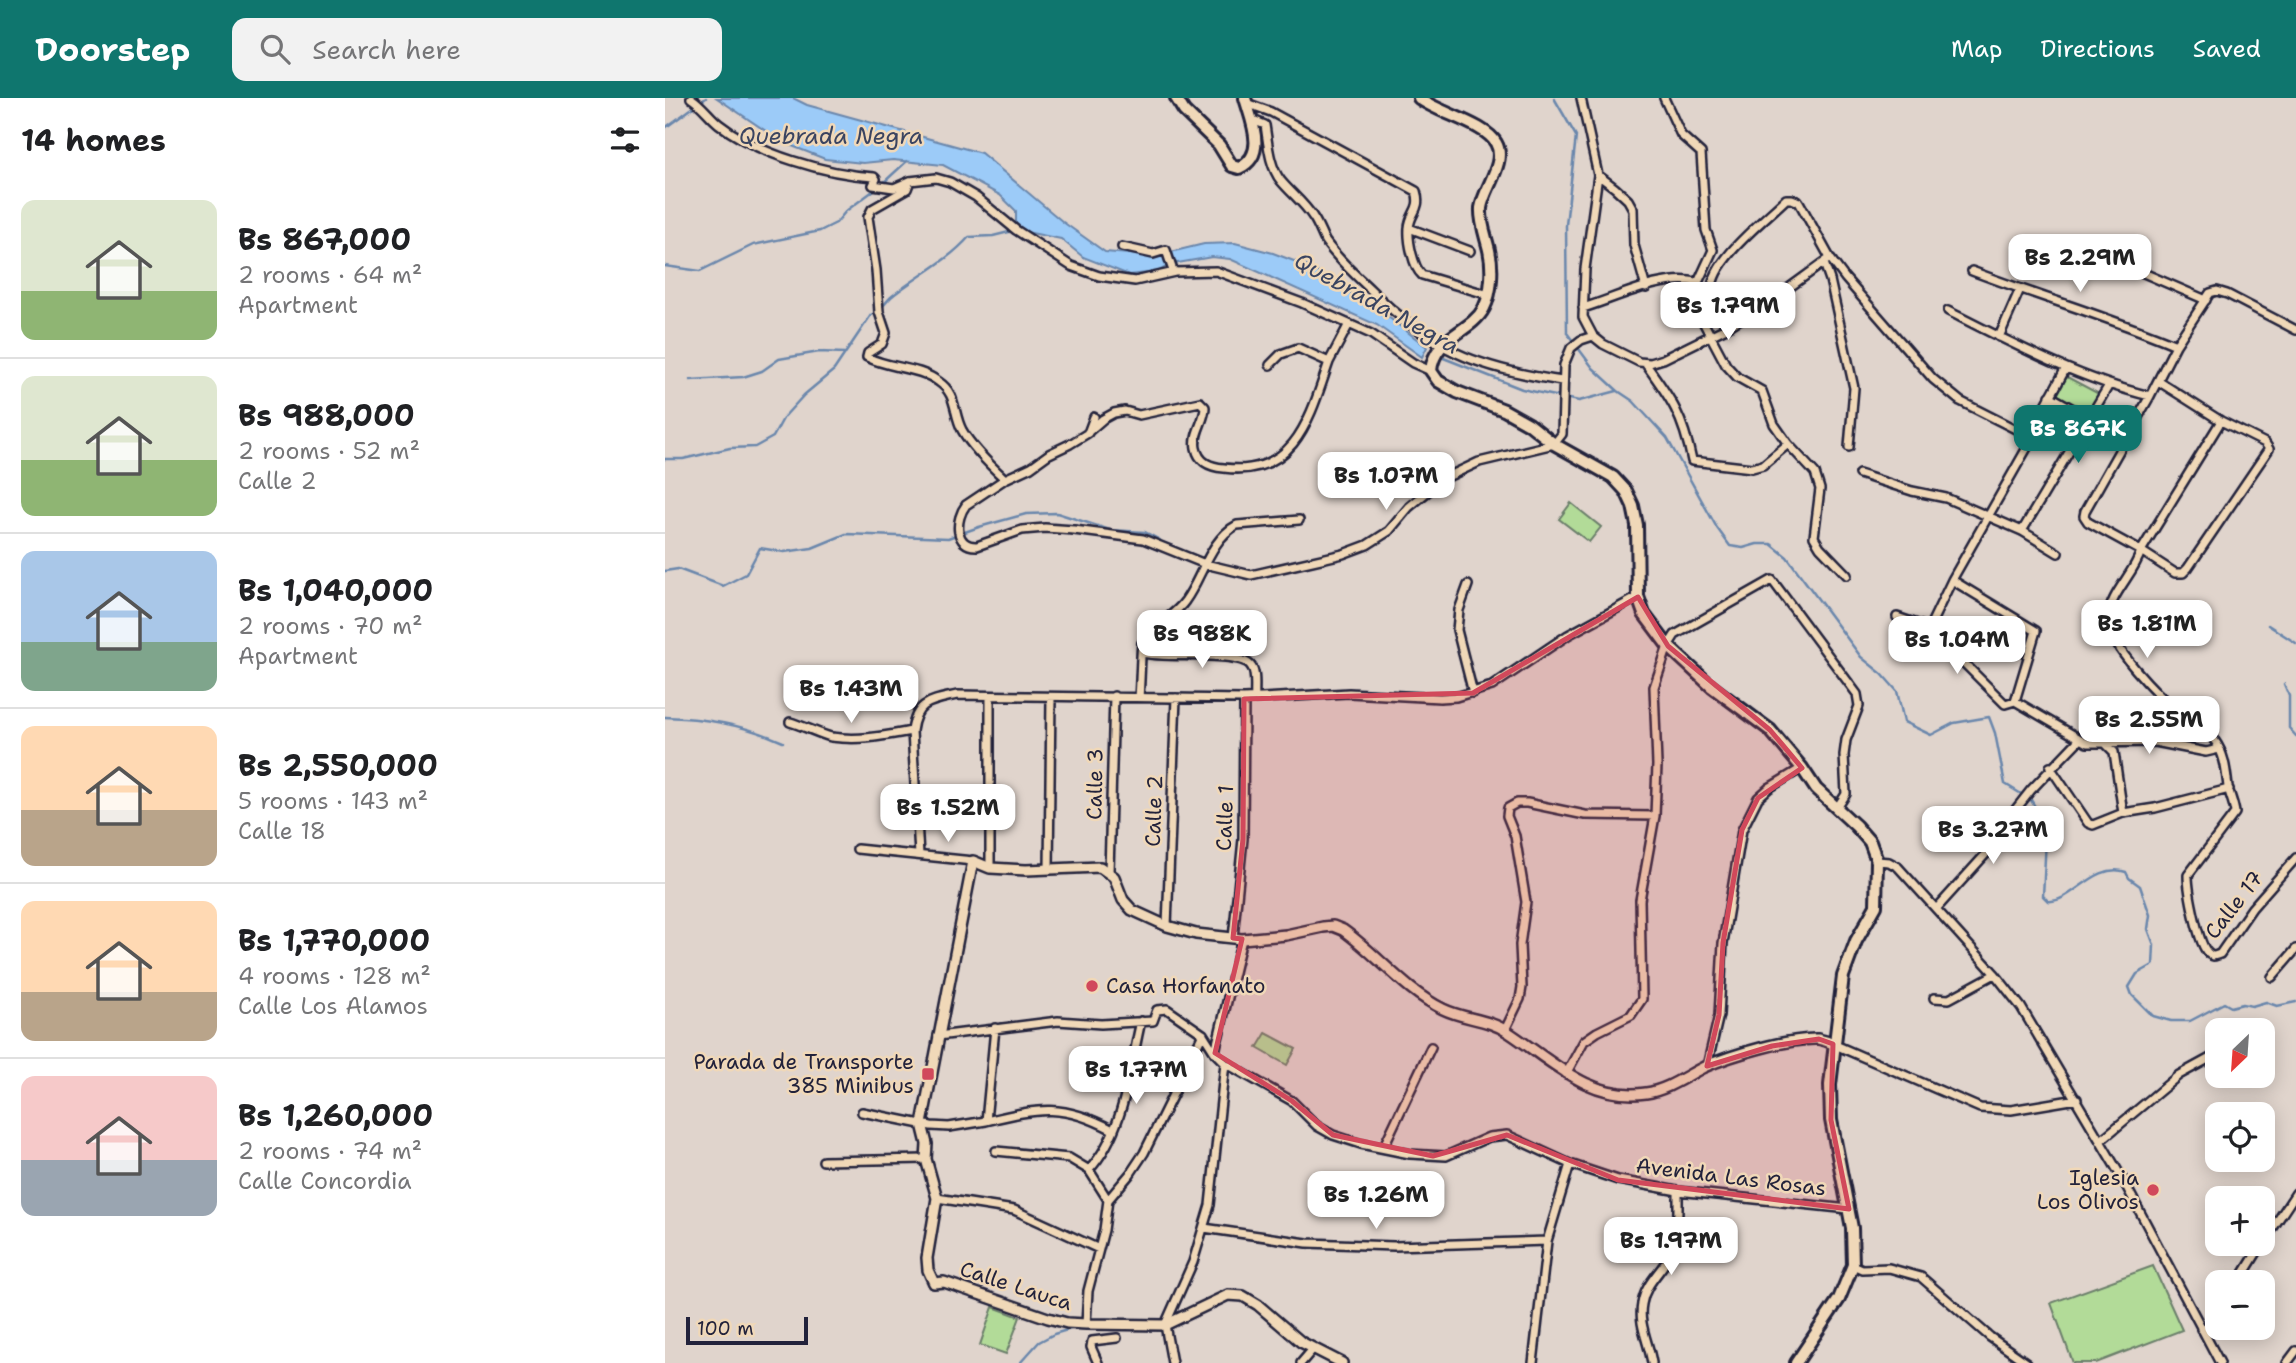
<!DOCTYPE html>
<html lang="en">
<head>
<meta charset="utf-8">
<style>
  body { margin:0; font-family:"Shantell Sans",sans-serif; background:#f2f2f2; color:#202124; height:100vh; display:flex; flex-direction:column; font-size:26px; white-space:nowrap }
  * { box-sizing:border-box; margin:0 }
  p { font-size:23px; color:#757577 }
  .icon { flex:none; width:38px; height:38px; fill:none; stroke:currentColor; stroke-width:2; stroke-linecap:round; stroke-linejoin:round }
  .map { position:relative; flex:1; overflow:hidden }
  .panel { display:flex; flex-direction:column; background:#fff; width:665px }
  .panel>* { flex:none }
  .needle { width:46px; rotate:205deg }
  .controls { position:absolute; left:1540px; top:920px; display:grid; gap:14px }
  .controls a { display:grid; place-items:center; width:70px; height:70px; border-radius:14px; background:#fff; box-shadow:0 4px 18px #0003; font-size:35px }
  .scale { position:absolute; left:21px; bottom:18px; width:122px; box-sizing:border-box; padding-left:7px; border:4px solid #22223b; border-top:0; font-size:19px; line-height:24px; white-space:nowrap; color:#22223b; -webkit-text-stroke:5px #f0d8b8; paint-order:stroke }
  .price { position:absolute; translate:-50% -60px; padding:0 16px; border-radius:14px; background:#fff; color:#222; font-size:23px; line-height:46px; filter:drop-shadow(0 2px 4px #0008) }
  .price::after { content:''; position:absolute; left:50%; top:42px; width:21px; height:16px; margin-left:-10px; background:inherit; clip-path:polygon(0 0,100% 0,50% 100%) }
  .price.on { background:#0f766e; color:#fff }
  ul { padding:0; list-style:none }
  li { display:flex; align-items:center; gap:21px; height:175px; padding:0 21px }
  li+li { border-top:2px solid #e0e0e0 }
  li span { display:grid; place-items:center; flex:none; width:196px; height:140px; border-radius:14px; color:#555 }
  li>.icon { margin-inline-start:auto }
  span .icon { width:84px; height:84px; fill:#fffc; stroke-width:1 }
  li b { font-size:30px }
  h2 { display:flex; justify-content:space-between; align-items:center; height:84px; padding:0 21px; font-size:30px }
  header { display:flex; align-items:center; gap:42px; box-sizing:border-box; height:98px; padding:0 35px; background:#0f766e; color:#fff }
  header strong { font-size:33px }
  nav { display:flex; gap:38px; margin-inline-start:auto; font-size:24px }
  .search { width:490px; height:63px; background:#f2f2f2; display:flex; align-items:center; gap:18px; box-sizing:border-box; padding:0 24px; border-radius:14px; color:#757577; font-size:26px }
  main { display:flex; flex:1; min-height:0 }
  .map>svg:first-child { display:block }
</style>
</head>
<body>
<header>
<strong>Doorstep</strong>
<div class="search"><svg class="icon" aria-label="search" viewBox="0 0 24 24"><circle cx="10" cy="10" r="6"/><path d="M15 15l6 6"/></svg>Search here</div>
<nav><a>Map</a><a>Directions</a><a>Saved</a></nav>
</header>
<main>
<section class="panel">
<h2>14 homes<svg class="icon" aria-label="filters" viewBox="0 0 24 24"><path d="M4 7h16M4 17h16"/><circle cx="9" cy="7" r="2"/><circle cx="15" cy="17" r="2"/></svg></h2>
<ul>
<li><span style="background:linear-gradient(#dfe7d0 65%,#8fb573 0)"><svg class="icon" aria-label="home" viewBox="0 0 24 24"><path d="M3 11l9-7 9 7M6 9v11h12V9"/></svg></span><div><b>Bs 867,000</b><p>2 rooms · 64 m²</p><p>Apartment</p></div></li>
<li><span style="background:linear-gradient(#dfe7d0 60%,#8fb573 0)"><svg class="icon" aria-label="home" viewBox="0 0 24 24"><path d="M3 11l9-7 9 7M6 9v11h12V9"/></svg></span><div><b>Bs 988,000</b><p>2 rooms · 52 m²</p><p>Calle 2</p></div></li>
<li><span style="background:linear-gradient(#a9c7e8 65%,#7fa58c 0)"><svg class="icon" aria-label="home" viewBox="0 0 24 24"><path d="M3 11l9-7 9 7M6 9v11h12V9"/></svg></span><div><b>Bs 1,040,000</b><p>2 rooms · 70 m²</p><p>Apartment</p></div></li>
<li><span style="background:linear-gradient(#ffd9b3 60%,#b9a48a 0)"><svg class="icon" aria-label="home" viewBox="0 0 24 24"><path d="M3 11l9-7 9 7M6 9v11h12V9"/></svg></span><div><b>Bs 2,550,000</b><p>5 rooms · 143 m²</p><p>Calle 18</p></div></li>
<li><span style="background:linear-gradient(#ffd9b3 65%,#b9a48a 0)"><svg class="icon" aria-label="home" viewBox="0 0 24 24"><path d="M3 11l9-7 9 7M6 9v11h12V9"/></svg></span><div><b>Bs 1,770,000</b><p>4 rooms · 128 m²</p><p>Calle Los Alamos</p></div></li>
<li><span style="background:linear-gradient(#f6c9c9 60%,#9aa5b1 0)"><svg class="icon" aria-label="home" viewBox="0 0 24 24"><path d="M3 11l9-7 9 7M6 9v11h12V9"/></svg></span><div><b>Bs 1,260,000</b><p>2 rooms · 74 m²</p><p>Calle Concordia</p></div></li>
</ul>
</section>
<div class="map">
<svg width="1631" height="1265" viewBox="0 0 1631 1265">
  <rect width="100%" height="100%" fill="#e0d4cc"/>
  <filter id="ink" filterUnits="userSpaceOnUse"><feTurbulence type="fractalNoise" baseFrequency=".0143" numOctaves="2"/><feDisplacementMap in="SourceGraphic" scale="14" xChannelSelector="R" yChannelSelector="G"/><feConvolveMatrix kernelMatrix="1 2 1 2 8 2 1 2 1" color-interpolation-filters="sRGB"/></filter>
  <g filter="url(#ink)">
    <!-- green -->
    <path fill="#b2db98" stroke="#6a7e6a" stroke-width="2" d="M1402,279L1434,296L1423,316L1391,299Z
      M906,405L936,429L924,444L894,421Z
      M601,935L631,951L622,967L592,950Z
      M1488,1168L1517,1232L1431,1265H1408L1386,1205Z
      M328,1209L355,1219L341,1256L315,1247Z"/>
    <!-- water -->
    <path fill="#9ccbf8" stroke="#6b87ac" stroke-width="2" d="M52,0H128L142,7L316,55L398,124L440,154L489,158L539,146L570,145L608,155L642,168L718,215L762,249L757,259L712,227L565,161L547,159L507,166L492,174L464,177L418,159L396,141L351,132V113L335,97L278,67L228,62L198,65L160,61L117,44Z"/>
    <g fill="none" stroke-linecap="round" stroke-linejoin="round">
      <!-- stream -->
      <path stroke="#6b87ac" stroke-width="2.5" d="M889,0L911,38L901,127L902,235L928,270L953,293L968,303L1002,340L1052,430L1065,448L1078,450L1092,446H1106L1122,459L1196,559L1217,576L1232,593L1239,624L1266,637L1289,625L1324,619L1330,635L1340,686L1366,702L1373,714L1381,741L1378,798L1383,803C1406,806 1430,763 1461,774L1464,780L1475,788L1485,817L1483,831L1489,847L1488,867L1472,876L1464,889L1467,897L1488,918L1506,923H1525L1559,905L1566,909L1578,906L1587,908L1601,904L1612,908L1631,904
        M0,30L41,0
        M217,86L242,63
        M0,168L35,173L88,147L155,133L171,125L181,113L212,90
        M776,259L857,291L914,303L952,293
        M25,282L78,279L97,273L114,261L154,254L180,255
        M0,361H18L65,350L90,349L108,339L119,319L139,297L169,272L206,217C216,213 219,206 226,199C252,178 282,164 304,139L328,138L348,133
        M0,473L13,471L58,488L81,476L95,450L119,454L147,450L181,436L283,440L314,429L361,416L392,415L445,432L480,434L495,442
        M1603,527L1631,545
        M1619,586L1624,598V630L1631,638
        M0,619C41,620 80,627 118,644
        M355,1265L374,1244L389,1236L412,1229"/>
      <defs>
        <path id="minor" d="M26,0C37,7 44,18 54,26C92,56 161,76 209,79L211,81L208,87L229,90L245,83L271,80L285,84L311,99L351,132L406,168L434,178L470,183L510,174
          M916,0L933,77L920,171L918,219L928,238L938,246L974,264L985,265L998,261L1061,230L1110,200L1165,160
          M999,0L1016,37L1036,55L1041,132L1048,152L1030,191L1035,218L1061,267L1072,279L1097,293L1109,326L1123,346L1150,375L1155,391L1149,439L1155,449L1182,477
          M581,5L606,14L751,93C757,112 745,114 744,130C743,143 748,169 757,177L824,197
          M588,22L600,27C603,45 604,68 616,83C626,95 639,105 648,119C653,126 656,135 660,143C672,160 689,176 704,190C766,252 811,270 897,283
          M933,77L950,90L963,102L968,111L969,147L981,190
          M245,83L242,91L207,111L203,119L211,172L214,214L221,235L217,246L203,255L202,259C225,271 253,268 274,284C292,296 288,315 297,332C306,348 326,368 340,381
          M744,130L805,153
          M457,149L488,156L501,152L507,170L510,174L551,173L637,205L706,236L748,265L766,273
          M1159,165L1165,182L1189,290L1184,349
          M1467,170L1541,202
          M1307,173C1375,199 1444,219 1511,247
          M918,210C951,200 999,176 1031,184
          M1283,213C1348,246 1414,281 1485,298
          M1061,230C1057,218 1049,206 1047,194C1044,164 1101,121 1121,101H1127L1134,104L1165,160L1180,180L1268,281L1295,303L1364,338
          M1334,239L1355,191
          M980,265C1007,302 1018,318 1027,363L1087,370L1098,367L1123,346
          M605,267L616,256L633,250L664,264L684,226
          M1493,283L1556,323L1600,345L1604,351L1523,470L1518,475H1510L1476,453L1423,424L1419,418L1420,413L1485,298L1511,247L1545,195L1552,193L1562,196L1631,232
          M1385,298L1424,320
          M429,319L423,335L405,346L384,356L366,369L340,381L301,407C290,421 289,449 312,448L357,432L380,430L409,432L478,441L540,466L586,477L678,456L702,447L724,433L744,409L778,381L814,364L889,346L897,336L899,267L906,250L916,242L928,238
          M1556,323L1476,453C1469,476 1445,496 1443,520C1441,547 1496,600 1516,617C1527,626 1541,632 1550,643C1560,657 1561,673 1563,689C1565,698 1569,706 1570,715L1523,777C1523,791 1533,848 1544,856C1548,859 1549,858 1555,856L1587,810L1631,760
          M423,334L438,321L449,315L460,313L474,317L535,304L540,309C540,323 528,335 531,350C534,365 546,369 559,370C631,379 645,319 664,264
          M1194,376L1247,393L1281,400L1357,433L1393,455
          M1357,433L1444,287
          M1287,482L1371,533L1350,603
          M803,487L794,512L792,532L808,595
          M1232,519L1264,530L1340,606L1350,603L1422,645L1490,644L1541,654L1554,651
          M1264,530L1287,482L1363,348L1364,338L1401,270
          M478,555C500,561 575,552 586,568C592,575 589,591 590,600
          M474,599C475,591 476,548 477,545C486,528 509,519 520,503C537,480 545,441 572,427L634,422
          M125,624C136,627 157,637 166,639C195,643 218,638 247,633
          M1440,645L1449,654L1458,715
          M1385,669L1423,725L1428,727L1458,715L1490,710L1564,691
          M192,751L308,763
          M254,757L247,633C251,603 266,603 292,597L579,601L684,595L775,600L791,599L827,588L903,537L973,499
          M1212,763L1224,764L1233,769L1330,876L1356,909L1457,1080L1555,1265
          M325,770V599
          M384,771L386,599
          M444,774L449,598
          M1272,810L1338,737L1351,711L1366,692L1414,642
          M502,828L511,600
          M568,840L578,741L579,601
          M1607,879L1631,851
          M1269,900L1284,901L1330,876
          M330,930L321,1023C375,1010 398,1005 448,1032
          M840,932L855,901L857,889L855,847L861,804L850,738L842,718L843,710L852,705H862L920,717L990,718
          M273,938L393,923L436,926L488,923L492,912L502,911L538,936L550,955L560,965L627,1003L652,1028L668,1037L696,1046L745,1056L781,1058L824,1039L842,1037L905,1066L953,1082L1013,1093L1184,1111
          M1168,946L1315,1010L1346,1012L1412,1001
          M550,954L577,841
          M1042,968L1054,917L1058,845L1077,732L1093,700L1104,690L1137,670
          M901,976L919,943L932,934L966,917L977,901L975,802L990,718L992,667L989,589L1003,548L1010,537L1107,482L1192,596L1194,608L1181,642L1179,657L1181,696L1172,710
          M197,1014L266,1028L284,1029L321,1023
          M1435,1043L1514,977L1547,959
          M718,1050L766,949
          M331,1053L404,1060L424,1072L443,1102
          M158,1063L261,1061
          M424,1072C460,1033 464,973 476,923
          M272,1100L349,1112L434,1151
          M539,1130L642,1145L729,1148L882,1143
          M1598,1145L1631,1095
          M1188,1167L1197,1171L1224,1170L1256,1179L1325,1239L1362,1265
          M1573,1185L1597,1146
          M421,1226L423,1193L439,1132L443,1102L465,1076L479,1055L538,936
          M1536,1231L1545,1228L1552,1220
          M433,1265L426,1249L427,1243L452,1240
          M507,1265L500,1227L528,1164L545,1107L560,965
          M636,1265L648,1251
          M868,1265L882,1143L905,1066
          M987,1265C984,1245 973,1226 977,1206C980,1184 999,1172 1007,1153C1014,1135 1013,1112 1013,1093
          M1622,1265L1631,1253"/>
        <path id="tertiary" d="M677,1265L636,1244L593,1207L578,1198L563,1197L500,1227L421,1226L402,1225L383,1220L279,1184L269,1185L263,1172L262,1160L272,1100L261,1061L262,1046L257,1026L308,763L325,770L361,772L435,769L449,779L458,802L467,812L502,828L531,836L577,841L621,837L658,829L668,828L678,832C712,856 739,892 778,911C798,921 824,921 843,934C886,962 924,1003 981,995C1002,992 1021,978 1039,969C1066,957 1124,940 1153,941C1158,942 1164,944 1168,946"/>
        <path id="secondary" d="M511,0L519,13L554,47L567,68L574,70C603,57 586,22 580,0
          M754,0C773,15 821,26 831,45C842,64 819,90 816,110C815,124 821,139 824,152C828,169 827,194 819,210C806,235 769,238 766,273L773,283L792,294L839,312L864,326L889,346L948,379L961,393L968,408L972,427L973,499L979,516L1003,548L1047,589L1105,632L1137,670L1151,691L1191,728L1205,744L1212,763L1211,808L1191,843L1178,878L1165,987L1166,1022L1187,1130L1188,1167L1174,1201L1131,1265"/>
      </defs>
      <!-- minor casing -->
      <use href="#minor" stroke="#22223b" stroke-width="12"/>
      <!-- tertiary casing -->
      <use href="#tertiary" stroke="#22223b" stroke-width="14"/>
      <!-- secondary casing -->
      <use href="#secondary" stroke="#22223b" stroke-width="16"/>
      <!-- minor -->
      <use href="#minor" stroke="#f0d8b8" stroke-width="7"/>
      <!-- tertiary -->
      <use href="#tertiary" stroke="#f0d8b8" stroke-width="9"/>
      <!-- secondary -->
      <use href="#secondary" stroke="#f0d8b8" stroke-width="10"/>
    </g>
  </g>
  <!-- marked area -->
  <path fill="#d1495b" fill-opacity="0.2" stroke="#d1495b" stroke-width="5" stroke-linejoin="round" d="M973,499L1003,548L1105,632L1137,670L1093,700L1077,732L1058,845L1054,917L1042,968L1107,948L1154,941L1168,946L1166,1022L1184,1111L953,1082L842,1037L768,1058L668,1037L627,1003L550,955L577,841L568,840L578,741L579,601L808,595Z"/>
  <!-- markers -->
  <g fill="#d1495b" stroke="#f0d8b8" stroke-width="2.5">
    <circle cx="427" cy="888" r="7"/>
    <rect x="256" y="969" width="14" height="14" rx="3.5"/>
    <circle cx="1488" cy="1092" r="7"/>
  </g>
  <g text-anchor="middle" stroke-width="5" stroke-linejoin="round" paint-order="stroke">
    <!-- street labels -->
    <g font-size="21" fill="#22223b" stroke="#f0d8b8">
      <text transform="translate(430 686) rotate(-89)" y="7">Calle 3</text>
      <text transform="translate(489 713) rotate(-88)" y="7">Calle 2</text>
      <text transform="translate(560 720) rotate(-88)" y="7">Calle 1</text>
      <text transform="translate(1569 807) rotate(-52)" y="7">Calle 17</text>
      <text transform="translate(1066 1079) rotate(7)" y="7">Avenida Las Rosas</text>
      <text transform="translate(351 1188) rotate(18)" y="7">Calle Lauca</text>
    </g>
    <!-- poi labels -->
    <g font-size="21" fill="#22223b" stroke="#f0d8b8" text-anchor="end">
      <text x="441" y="895" text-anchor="start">Casa Horfanato</text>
      <text x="249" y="971">Parada de Transporte<tspan x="249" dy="24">385 Minibus</tspan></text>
      <text x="1474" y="1087">Iglesia<tspan x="1474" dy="24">Los Olivos</tspan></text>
    </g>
    <!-- water labels -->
    <g font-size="23" font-style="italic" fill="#3a4461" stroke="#f0d8b8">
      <text x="166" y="46">Quebrada Negra</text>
      <text transform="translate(712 205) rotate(29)" y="8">Quebrada Negra</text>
    </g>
  </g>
</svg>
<div class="controls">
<a><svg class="needle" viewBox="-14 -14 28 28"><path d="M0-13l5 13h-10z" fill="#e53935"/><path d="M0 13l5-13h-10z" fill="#757577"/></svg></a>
<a><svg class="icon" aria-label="locate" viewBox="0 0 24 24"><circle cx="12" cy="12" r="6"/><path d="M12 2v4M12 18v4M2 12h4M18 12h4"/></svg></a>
<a>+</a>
<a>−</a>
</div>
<div class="scale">100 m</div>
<b class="price" style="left:1415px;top:196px">Bs 2.29M</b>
<b class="price" style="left:1063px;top:244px">Bs 1.79M</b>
<b class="price on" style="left:1413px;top:367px">Bs 867K</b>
<b class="price" style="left:721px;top:414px">Bs 1.07M</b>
<b class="price" style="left:1482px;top:562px">Bs 1.81M</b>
<b class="price" style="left:537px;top:572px">Bs 988K</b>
<b class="price" style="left:1292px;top:578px">Bs 1.04M</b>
<b class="price" style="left:186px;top:627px">Bs 1.43M</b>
<b class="price" style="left:1484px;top:658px">Bs 2.55M</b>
<b class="price" style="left:283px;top:746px">Bs 1.52M</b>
<b class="price" style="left:1328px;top:768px">Bs 3.27M</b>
<b class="price" style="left:471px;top:1008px">Bs 1.77M</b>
<b class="price" style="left:711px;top:1133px">Bs 1.26M</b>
<b class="price" style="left:1006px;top:1179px">Bs 1.97M</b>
</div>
</main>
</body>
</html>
